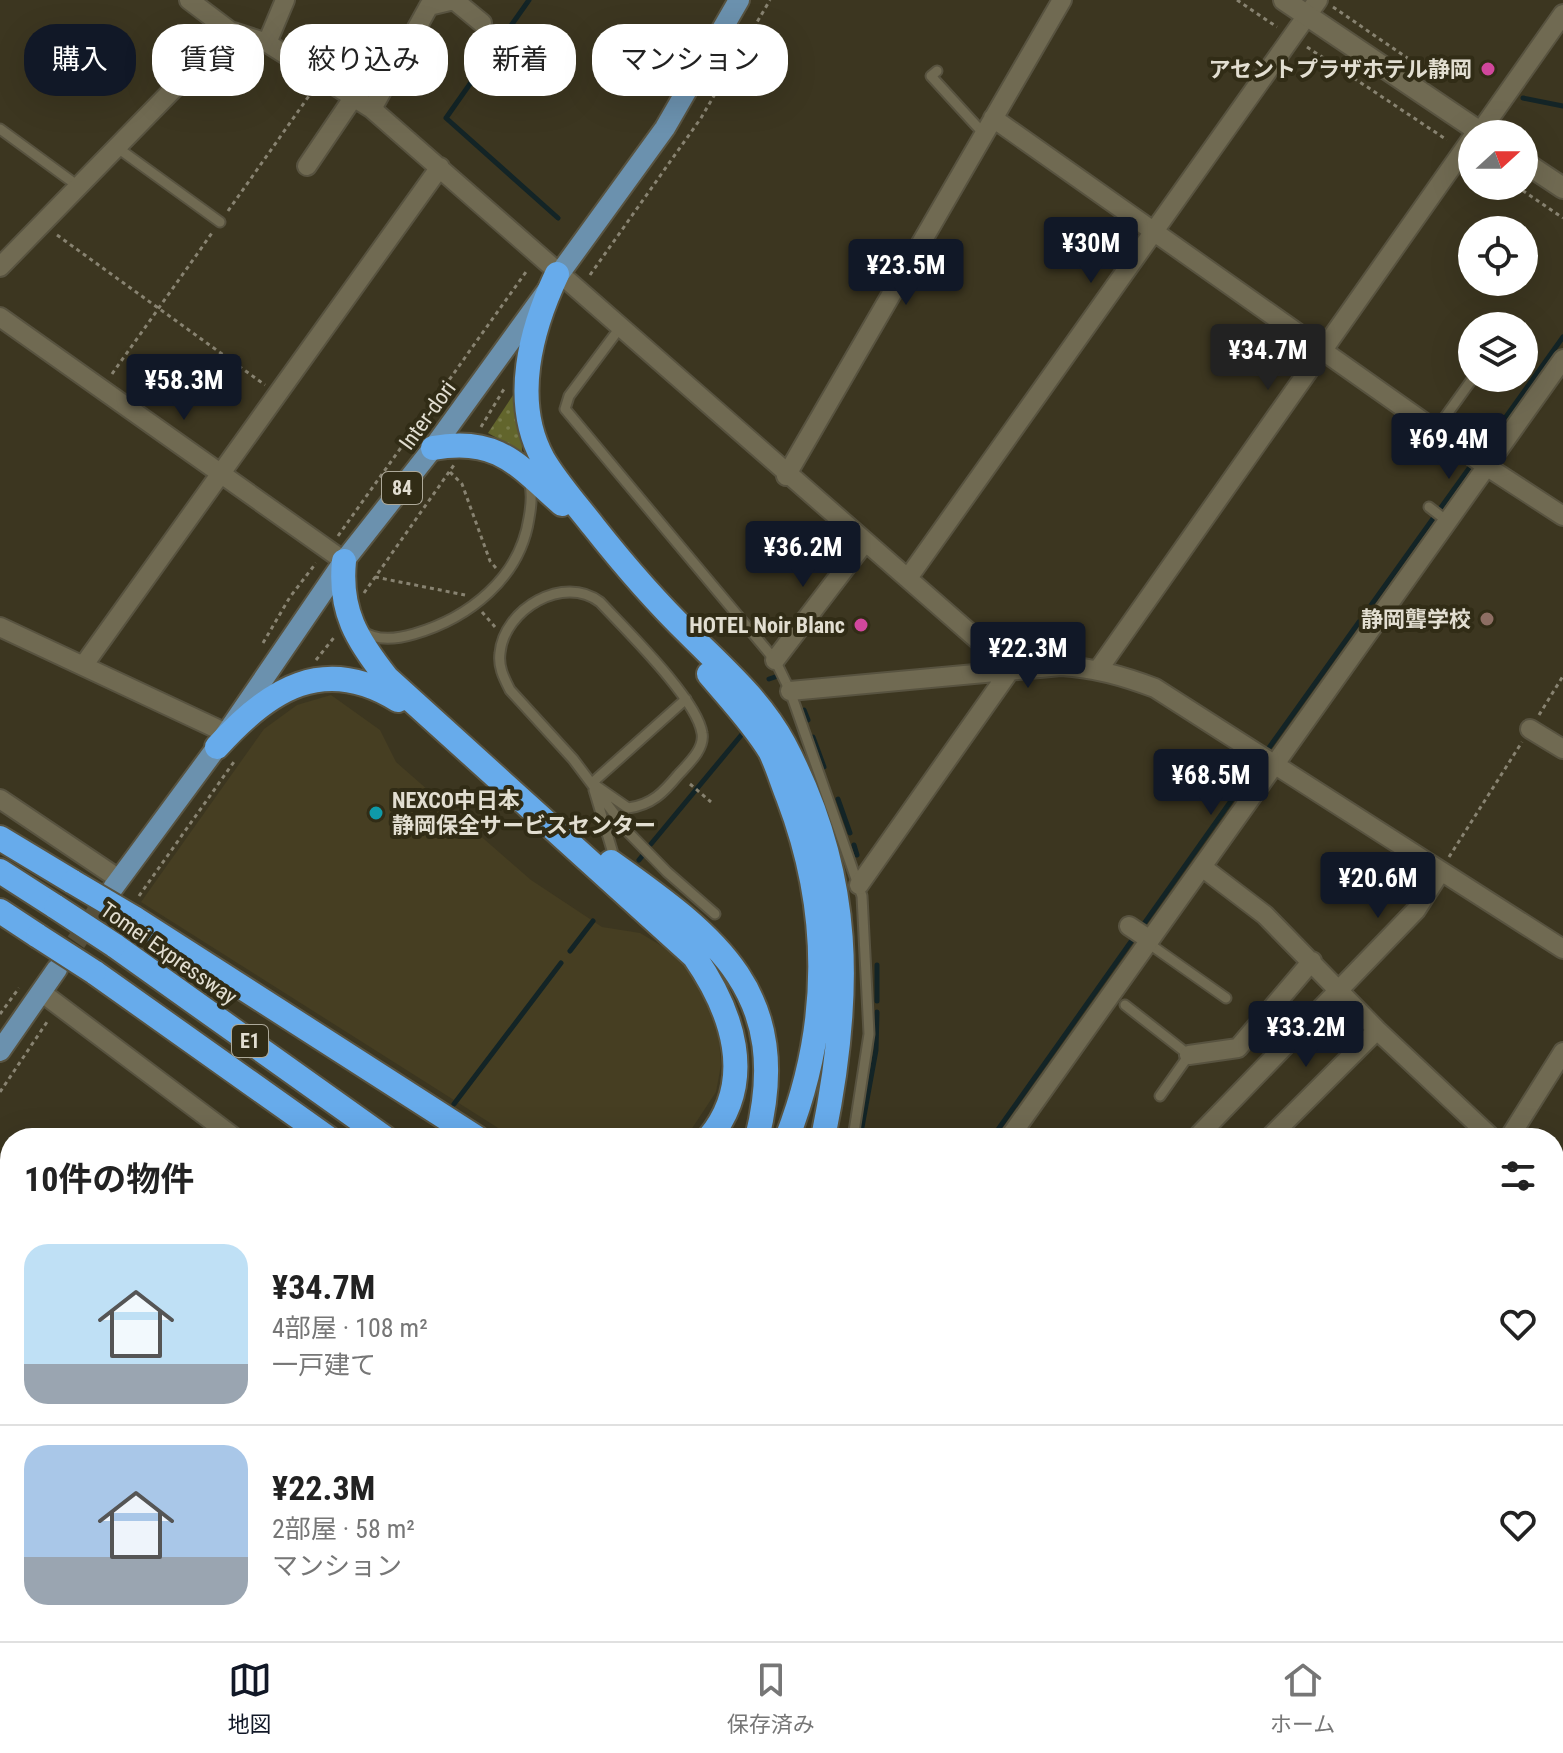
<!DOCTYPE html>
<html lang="ja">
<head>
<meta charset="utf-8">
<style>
  body { margin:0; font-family:"Roboto Condensed","Noto Sans JP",sans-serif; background:#f2f2f2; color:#222; height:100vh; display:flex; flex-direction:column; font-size:30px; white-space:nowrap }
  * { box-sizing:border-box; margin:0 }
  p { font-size:26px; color:#767676 }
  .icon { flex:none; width:44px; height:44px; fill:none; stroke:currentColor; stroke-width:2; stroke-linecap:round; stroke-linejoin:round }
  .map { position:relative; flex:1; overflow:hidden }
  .drawer { position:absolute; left:0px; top:1128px; width:1564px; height:514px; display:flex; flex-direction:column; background:#fff; border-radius:32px 32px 0 0; box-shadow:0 8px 32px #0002 }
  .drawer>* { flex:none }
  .banner { position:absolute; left:24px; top:24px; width:800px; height:72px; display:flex; gap:16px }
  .needle { width:52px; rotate:69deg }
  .buttons { position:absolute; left:1458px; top:120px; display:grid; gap:16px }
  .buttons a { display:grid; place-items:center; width:80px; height:80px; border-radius:50%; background:#fff; box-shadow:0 8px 32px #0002; font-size:40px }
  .price { position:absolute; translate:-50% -68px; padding:0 18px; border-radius:8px; background:#111827; color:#fff; font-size:26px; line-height:52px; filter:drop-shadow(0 2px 4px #0008) }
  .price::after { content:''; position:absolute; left:50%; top:48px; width:24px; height:18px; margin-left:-12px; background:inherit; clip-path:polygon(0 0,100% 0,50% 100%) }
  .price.current { background:#222; color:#fff }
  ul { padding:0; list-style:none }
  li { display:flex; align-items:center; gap:24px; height:200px; padding:0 24px }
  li+li { border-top:2px solid #e0e0e0 }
  li span { display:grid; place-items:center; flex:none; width:224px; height:160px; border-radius:24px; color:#555 }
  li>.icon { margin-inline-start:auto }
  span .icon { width:96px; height:96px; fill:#fffc; stroke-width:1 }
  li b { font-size:34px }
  h2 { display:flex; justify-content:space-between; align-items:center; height:96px; padding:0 24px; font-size:34px }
  .chip { padding:0 28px; border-radius:32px; background:#fff; box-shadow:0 8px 32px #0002; font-size:28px; line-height:72px }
  .chip.current { background:#111827; color:#fff }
  .menu { display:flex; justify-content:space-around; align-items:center; height:112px; border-top:2px solid #e0e0e0; background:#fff; font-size:22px; color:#767676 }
  .menu a { display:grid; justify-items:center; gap:4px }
  .menu .current { color:#111827 }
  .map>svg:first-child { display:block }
</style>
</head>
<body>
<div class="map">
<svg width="1563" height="1641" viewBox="0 0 1563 1641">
  <defs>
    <pattern id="grass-dots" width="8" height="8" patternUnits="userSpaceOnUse" patternTransform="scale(2)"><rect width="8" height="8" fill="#62652c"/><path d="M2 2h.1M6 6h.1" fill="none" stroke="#787b4a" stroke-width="1.8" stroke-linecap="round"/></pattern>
  </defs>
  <rect width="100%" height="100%" fill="#3c3620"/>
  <!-- built -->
  <path fill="#463e22" d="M331,695L380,730L396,762L531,880L602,927L640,933L667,949L688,969L718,1025L721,1065L716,1092L687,1136L514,1138L141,902L264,729L297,705Z"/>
  <!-- grass -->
  <path fill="url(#grass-dots)" d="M521,383L522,452L488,433Z"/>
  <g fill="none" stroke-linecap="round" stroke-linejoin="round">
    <!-- stream -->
    <path stroke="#132426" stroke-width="5" d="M529,0L446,118L558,218
      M1523,98L1563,106
      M769,679L775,677
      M804,710L808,720
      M813,737L824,767
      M1266,752L1563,337
      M838,799L850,833
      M651,844L743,733
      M854,845L857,855
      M639,860L643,855
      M1141,928L1260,760
      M570,951L593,921
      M877,965V1001
      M454,1104L561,963
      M860,1138L876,1050L877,1012
      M992,1138L1135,936
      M637,1641L643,1632"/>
    <!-- primary-tunnel -->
    <path stroke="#554f3b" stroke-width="20" stroke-dasharray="20 10" stroke-linecap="butt" d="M59,967L113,888"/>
    <defs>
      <path id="service" d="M937,71L931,76L983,133
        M0,129L78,186
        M115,146L220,222
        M619,329L569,396L565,409L775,660L790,691L862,896L869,1034L853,1138
        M1435,431L1473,378
        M1429,507L1447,521
        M361,630C376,642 397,639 414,634C469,618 520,578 529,518C531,507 533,493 529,482
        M592,783L628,808C652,805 664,792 678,775C688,764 705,749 702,733C697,699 625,629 600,602C564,574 504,609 500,653C498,667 504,678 510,690L573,759L628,832L667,872L715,914
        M592,783L686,699
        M594,790L615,860
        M1148,943L1226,998
        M1125,1005L1189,1055L1160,1096
        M1309,1632L1321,1641
        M1378,1641L1384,1632"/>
      <path id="minor" d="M189,0L230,31
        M267,43L285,0
        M372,109L429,6L454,0L482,23
        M993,118L1486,466L1563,516
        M1480,132L1563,14
        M307,166L353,98
        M0,267L230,31L267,43L372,109L1011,669L859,885
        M0,317L344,561
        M786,476L1062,0
        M908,578L1318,0
        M0,627L226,733
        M775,660L865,542
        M83,666L440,167
        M1098,670L1472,138
        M790,691L1061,666C1095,668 1123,676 1155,688L1563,949
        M1530,729L1563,749
        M0,799L119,879
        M1202,867L1265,915L1377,1030L1492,1138
        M1129,926L1150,940
        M41,992L235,1138
        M1189,1055L1238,1048L1312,961
        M1009,1138L1563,359
        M1196,1138L1416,910L1441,871
        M1269,1138L1377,1030
        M1509,1138L1563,1052
        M0,1195L10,1202
        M0,1403L10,1390
        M1554,1414L1563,1402
        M498,1632L501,1641
        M1074,1632L1084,1641
        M1496,1632L1509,1641
        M74,1641L80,1632
        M324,1641L329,1632
        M1151,1641L1157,1632
        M1459,1641L1465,1632"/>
      <path id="tertiary" d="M1284,0L1483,134
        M1524,162L1563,188"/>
      <path id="primary" d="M113,888L217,747L344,561L433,448L665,128L739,0
        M0,1051L57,969"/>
      <path id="motorway" d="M557,274C531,329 511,401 543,459C557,483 577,505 594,527C624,565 655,601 690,635C724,669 761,701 784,744C854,876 852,996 823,1138
        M433,448C497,436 518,465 562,504
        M344,561C339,611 357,640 387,678L694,956C732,1011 757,1080 709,1138
        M709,674C730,699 753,723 770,751C777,765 782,782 788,797C831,910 831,1025 787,1138
        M217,747C269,689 324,654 398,700
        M0,838L73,882
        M611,862C718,938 793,994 757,1138
        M0,871L56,907
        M0,911L38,936
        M134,918L477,1138
        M114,945L385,1138
        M94,972L328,1138
        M548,1632L552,1641
        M852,1632L855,1641
        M933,1632L943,1641
        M975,1632L985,1641"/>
    </defs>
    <!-- service casing -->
    <use href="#service" stroke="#585340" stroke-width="13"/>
    <!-- minor casing -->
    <use href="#minor" stroke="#585340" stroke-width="22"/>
    <!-- tertiary casing -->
    <use href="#tertiary" stroke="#585340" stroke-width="24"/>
    <!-- primary casing -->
    <use href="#primary" stroke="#585340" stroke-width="24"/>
    <!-- motorway casing -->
    <use href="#motorway" stroke="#585340" stroke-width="28"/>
    <!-- path -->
    <path stroke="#888371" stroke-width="3" stroke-dasharray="4 4" stroke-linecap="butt" d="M1237,0L1277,27
      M1333,7L1419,66
      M1307,47L1447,140
      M1504,125L1518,134
      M1524,138L1534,145
      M1516,186L1563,218
      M228,211L311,93
      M57,235L265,385
      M590,275L701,118L770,0
      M112,374L212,233
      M481,427L504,389
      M450,472L462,484L490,561L496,568
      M338,536L528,269
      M375,577L465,595
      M364,593L454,465
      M482,612L495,627
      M263,643L290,597L316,563
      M316,660L336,635
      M1539,715L1563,676
      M690,784L711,802
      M1449,857L1522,742
      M139,896L236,759
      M0,1014L19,988
      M0,1092L49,1019
      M619,1641L625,1632"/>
    <!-- service -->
    <use href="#service" stroke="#706a52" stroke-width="9"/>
    <!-- minor -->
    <use href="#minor" stroke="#706a52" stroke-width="18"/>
    <!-- tertiary -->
    <use href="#tertiary" stroke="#706a52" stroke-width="20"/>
    <!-- primary -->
    <use href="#primary" stroke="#6b91ae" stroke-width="20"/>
    <!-- motorway -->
    <use href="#motorway" stroke="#67abeb" stroke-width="24"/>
    <defs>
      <path id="motorway-bridge" d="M73,882L134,918
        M56,907L114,945
        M38,936L94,972"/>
    </defs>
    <!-- motorway-bridge casing -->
    <use href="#motorway-bridge" stroke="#585340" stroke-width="28" stroke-linecap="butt"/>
    <!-- motorway-bridge -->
    <use href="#motorway-bridge" stroke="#67abeb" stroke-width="24"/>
  </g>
  <!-- markers -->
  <g fill="#d1479c" stroke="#312c16" stroke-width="3">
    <circle cx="1488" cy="69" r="8"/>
    <circle cx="861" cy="625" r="8"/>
  </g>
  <circle fill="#8d6e63" stroke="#312c16" stroke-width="3" cx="1487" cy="619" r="8"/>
  <circle fill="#0f9aa8" stroke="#312c16" stroke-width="3" cx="376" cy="813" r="8"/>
  <g text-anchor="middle" stroke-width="8" stroke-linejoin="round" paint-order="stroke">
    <!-- shield labels -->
    <g fill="#312c16" stroke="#ada999" stroke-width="2">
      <rect x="382" y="472" width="40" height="32" rx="6"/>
      <rect x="232" y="1025" width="36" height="32" rx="6"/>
    </g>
    <g font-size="20" font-weight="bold" fill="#e2ded1">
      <text x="402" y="495">84</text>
      <text x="250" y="1048">E1</text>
    </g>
    <!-- poi labels -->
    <g font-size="22" font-weight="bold" fill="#e2ded1" stroke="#312c16" text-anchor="end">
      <text x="1472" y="77">アセントプラザホテル静岡</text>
      <text x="1471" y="627">静岡聾学校</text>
      <text x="845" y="633">HOTEL Noir Blanc</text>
      <text x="392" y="808" text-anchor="start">NEXCO中日本<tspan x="392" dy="25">静岡保全サービスセンター</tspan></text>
    </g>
    <!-- street labels -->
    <g font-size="22" fill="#e2ded1" stroke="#312c16">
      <text transform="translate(427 415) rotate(-54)" y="8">Inter-dori</text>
      <text transform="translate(169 953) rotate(35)" y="8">Tomei Expressway</text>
    </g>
  </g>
</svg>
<div class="buttons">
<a><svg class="needle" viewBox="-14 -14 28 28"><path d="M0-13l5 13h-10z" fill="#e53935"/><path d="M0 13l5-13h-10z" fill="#767676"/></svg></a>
<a><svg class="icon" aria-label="locate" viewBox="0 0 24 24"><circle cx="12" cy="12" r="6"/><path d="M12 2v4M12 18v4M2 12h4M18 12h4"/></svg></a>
<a><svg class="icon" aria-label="layers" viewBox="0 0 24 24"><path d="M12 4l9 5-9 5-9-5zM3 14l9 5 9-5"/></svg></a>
</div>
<b class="price" style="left:1091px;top:285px">¥30M</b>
<b class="price" style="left:906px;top:307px">¥23.5M</b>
<b class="price current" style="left:1268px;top:392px">¥34.7M</b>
<b class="price" style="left:184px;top:422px">¥58.3M</b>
<b class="price" style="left:1449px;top:481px">¥69.4M</b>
<b class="price" style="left:803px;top:589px">¥36.2M</b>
<b class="price" style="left:1028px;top:690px">¥22.3M</b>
<b class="price" style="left:1211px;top:817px">¥68.5M</b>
<b class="price" style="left:1378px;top:920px">¥20.6M</b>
<b class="price" style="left:1306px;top:1069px">¥33.2M</b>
<div class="banner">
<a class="chip current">購入</a>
<a class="chip">賃貸</a>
<a class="chip">絞り込み</a>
<a class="chip">新着</a>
<a class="chip">マンション</a>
</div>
<section class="drawer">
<h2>10件の物件<svg class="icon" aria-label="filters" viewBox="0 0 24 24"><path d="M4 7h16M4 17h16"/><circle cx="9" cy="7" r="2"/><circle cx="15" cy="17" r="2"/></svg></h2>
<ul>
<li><span style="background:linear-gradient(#bfe0f5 75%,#9aa5b1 0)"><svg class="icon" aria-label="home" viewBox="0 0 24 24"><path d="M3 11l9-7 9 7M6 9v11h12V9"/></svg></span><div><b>¥34.7M</b><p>4部屋 · 108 m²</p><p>一戸建て</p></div><svg class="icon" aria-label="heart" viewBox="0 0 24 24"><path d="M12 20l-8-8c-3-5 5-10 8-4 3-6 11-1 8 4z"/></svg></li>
<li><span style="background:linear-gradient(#a9c7e8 70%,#9aa5b1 0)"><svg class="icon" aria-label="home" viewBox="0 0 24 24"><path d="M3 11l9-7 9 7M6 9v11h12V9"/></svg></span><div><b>¥22.3M</b><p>2部屋 · 58 m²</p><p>マンション</p></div><svg class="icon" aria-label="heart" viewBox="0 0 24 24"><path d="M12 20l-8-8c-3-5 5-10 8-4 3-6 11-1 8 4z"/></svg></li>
</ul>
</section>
</div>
<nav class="menu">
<a class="current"><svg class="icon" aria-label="map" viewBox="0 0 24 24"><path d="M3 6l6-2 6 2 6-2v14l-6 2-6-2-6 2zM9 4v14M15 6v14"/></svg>地図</a>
<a><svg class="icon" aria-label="saved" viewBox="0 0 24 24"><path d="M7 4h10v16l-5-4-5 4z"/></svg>保存済み</a>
<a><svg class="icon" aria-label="home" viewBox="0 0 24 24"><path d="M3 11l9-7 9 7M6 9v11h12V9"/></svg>ホーム</a>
</nav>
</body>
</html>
